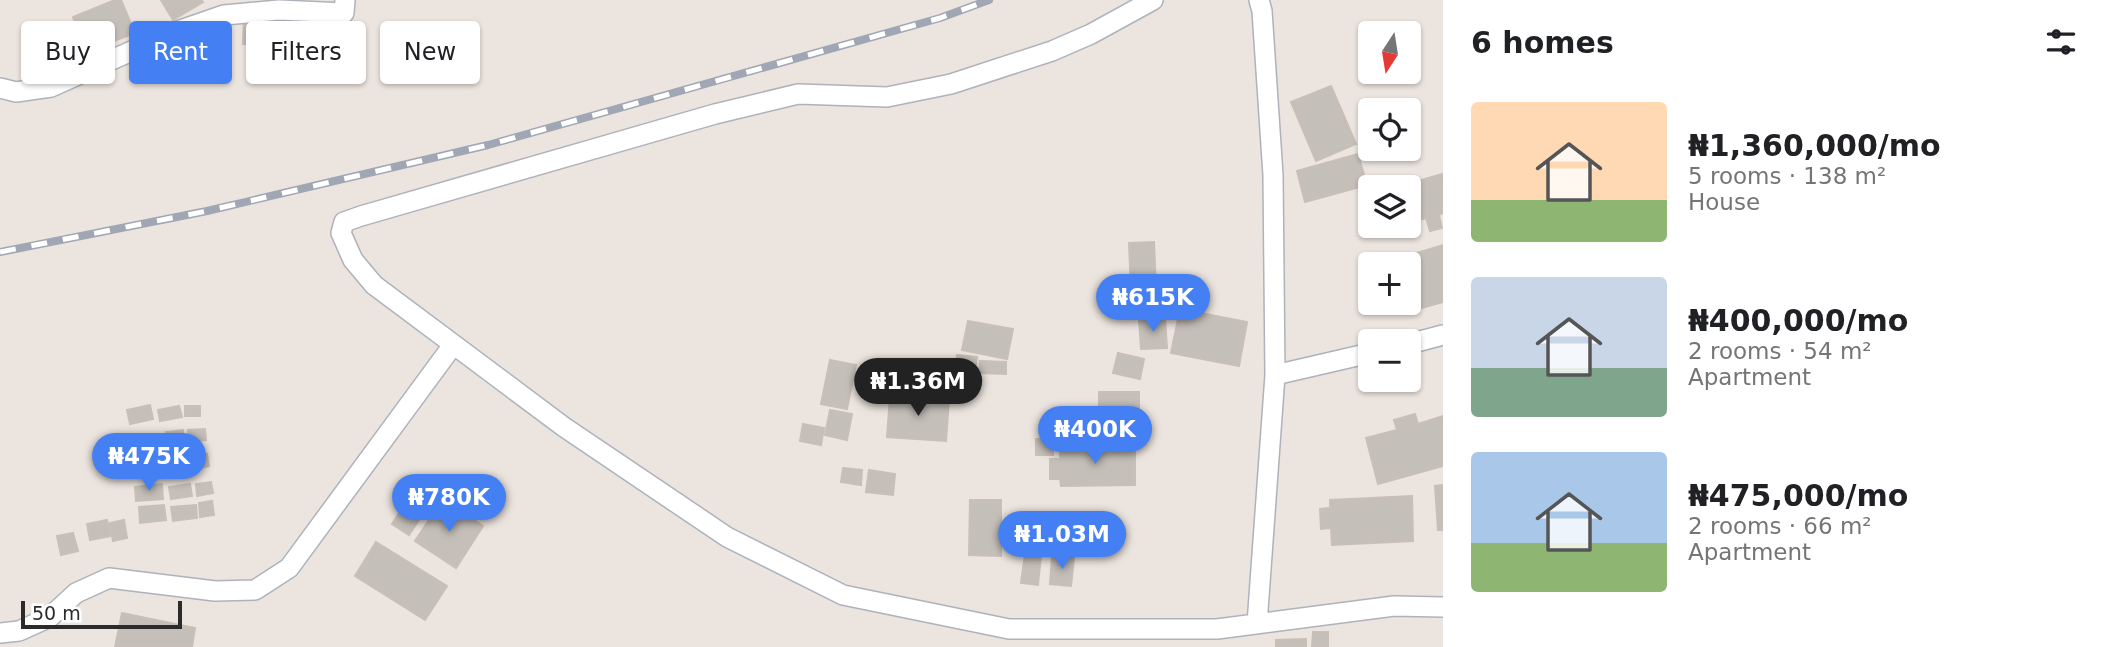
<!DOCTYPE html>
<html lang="en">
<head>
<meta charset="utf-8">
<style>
  body { margin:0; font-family:"DejaVu Sans",sans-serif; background:#f2f2f2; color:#202124; height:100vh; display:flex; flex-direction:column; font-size:26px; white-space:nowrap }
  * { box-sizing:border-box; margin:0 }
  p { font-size:23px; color:#757577 }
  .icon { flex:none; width:38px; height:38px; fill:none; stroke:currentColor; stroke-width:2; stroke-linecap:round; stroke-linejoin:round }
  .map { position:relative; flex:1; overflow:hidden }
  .drawer { display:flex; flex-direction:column; background:#fff; width:665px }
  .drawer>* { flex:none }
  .hud { position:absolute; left:21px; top:21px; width:665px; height:63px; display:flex; gap:14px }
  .needle { width:46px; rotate:192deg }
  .controls { position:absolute; left:1358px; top:21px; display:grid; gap:14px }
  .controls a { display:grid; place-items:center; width:63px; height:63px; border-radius:7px; background:#fff; box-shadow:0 2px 5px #0004; font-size:35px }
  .scale { position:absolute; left:21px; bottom:18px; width:161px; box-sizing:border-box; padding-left:7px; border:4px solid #2b2b2b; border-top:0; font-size:19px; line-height:24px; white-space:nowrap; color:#2b2b2b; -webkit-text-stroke:5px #fff; paint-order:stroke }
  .price { position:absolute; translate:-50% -60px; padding:0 16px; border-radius:24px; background:#4480f3; color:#fff; font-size:23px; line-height:46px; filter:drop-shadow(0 2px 4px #0008) }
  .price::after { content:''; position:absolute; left:50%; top:42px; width:21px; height:16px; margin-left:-10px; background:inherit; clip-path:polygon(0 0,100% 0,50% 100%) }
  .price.active { background:#222; color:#fff }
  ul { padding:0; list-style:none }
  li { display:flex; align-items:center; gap:21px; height:175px; padding:0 28px }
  li span { display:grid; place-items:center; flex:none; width:196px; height:140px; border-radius:7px; color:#555 }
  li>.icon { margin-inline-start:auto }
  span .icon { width:84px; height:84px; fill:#fffc; stroke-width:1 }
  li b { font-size:30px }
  h2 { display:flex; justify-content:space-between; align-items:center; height:84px; padding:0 28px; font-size:30px }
  .pill { padding:0 24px; border-radius:7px; background:#fff; box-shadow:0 2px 5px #0004; font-size:24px; line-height:63px }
  .pill.active { background:#4480f3; color:#fff }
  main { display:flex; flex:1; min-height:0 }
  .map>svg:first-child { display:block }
</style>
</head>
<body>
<main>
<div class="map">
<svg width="1443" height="647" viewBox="0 0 1443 647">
  <rect width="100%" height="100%" fill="#ece4de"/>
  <!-- building -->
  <path fill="#c5bfb9" stroke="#c8bfb7" stroke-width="2" d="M115,0H121L135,33L88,51L73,17Z
    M161,0H201L203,2L173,20Z
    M244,16L301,19L300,46L243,44Z
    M1331,86L1356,144L1316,161L1291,102Z
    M1358,154L1367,185L1305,202L1297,171Z
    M1442,174L1443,213L1439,215L1442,228L1430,231L1426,218L1409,223V187H1397Z
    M1154,242L1156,290L1131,291L1129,243Z
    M1443,245V302L1422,308L1407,256Z
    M1159,296L1160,315L1138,317L1136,298Z
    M1180,309L1247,322L1239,366L1171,353Z
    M1165,318L1167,348L1141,349L1139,320Z
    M968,321L1013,329L1007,359L962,350Z
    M1118,353L1144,359L1140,379L1113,373Z
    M957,355L977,357L975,375L956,374Z
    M830,360L856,365L847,409L821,404Z
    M980,361L1006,362V374L979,373Z
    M1099,392H1139V429H1099Z
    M890,396L949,400L946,441L887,437Z
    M150,405L153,419L130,424L127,410Z
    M179,406L182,417L160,421L158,410Z
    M185,406H200V416H185Z
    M830,410L852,414L847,440L825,435Z
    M1415,414L1418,424L1443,416V466L1378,484L1366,438L1397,430L1394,420Z
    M803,424L824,428L821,445L800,441Z
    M205,429L206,440L189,442L188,430Z
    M183,430L184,445L168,447L166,432Z
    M142,436L143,447L127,450L126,438Z
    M1036,439H1052L1053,455H1036Z
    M1135,445V485L1061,486L1060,479H1050V459H1060V446Z
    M207,454L209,466L195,469L193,457Z
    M189,458L191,470L176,472L174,459Z
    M147,460L149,474L129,476L127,462Z
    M843,468L862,470L861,485L841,482Z
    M869,470L895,474L893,495L866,492Z
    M413,480L435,495L409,535L392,524L405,504L400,501Z
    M211,482L213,493L197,496L196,484Z
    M162,484L163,499L136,501L135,487Z
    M190,484L192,496L171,499L169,487Z
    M1443,485V530H1438L1435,486Z
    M1412,496L1413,541L1332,545L1331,528L1321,529L1320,509L1330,508V500Z
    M443,499L483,526L456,568L415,541Z
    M970,500H1001V556L969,555Z
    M212,501L214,515L200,517L199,503Z
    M164,505L166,520L140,523L139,507Z
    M196,505L197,518L173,521L171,507Z
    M107,520L111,536L90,540L87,524Z
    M124,520L127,538L113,541L110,523Z
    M73,533L78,551L61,555L57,536Z
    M376,542L447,586L425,620L355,576Z
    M1025,554L1041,556L1038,585L1021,583Z
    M1052,556L1074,558L1071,586L1050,584Z
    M122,613L195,628L192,647H115Z
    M1313,632H1328V647H1312Z
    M1306,639V647H1276V640Z"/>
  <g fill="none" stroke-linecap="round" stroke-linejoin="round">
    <defs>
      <path id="street" d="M1153,0L1091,34L1052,51L951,84L887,97L798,94L715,114L361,216L344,222L341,233L353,260L374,285L564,427L727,537L843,595L1009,629H1217L1394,606L1443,607
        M0,88L16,92L51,87L172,33L224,15L279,10L344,13L345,0
        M1409,344L1443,335
        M1275,375L1370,353
        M1257,624L1275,375L1273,175L1262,11L1259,0
        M0,633L19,631L50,617L76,593L109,578L215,591L255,590L289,568L453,345"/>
    </defs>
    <!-- street casing -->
    <use href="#street" stroke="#aeb2bb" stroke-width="22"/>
    <!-- street -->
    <use href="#street" stroke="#fff" stroke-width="19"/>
    <defs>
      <path id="rail" d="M0,252L207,211L488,145L940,18L989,0"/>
    </defs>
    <!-- rail casing -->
    <use href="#rail" stroke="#a0a6b4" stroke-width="8"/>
    <!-- rail -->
    <use href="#rail" stroke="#fff" stroke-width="5" stroke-dasharray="16" stroke-linecap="butt"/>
  </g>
</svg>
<div class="controls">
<a><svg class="needle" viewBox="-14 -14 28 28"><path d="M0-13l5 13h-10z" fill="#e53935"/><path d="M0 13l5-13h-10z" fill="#757577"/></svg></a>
<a><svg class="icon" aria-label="locate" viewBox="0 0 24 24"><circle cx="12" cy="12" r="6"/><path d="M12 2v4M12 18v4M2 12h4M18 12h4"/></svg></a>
<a><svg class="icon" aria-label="layers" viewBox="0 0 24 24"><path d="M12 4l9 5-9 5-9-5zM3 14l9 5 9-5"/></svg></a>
<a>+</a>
<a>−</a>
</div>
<div class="scale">50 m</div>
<b class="price" style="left:1153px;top:334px">₦615K</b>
<b class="price active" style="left:918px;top:418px">₦1.36M</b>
<b class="price" style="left:1095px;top:466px">₦400K</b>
<b class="price" style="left:149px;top:493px">₦475K</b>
<b class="price" style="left:449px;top:534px">₦780K</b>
<b class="price" style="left:1062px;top:571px">₦1.03M</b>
<div class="hud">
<a class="pill">Buy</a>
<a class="pill active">Rent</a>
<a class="pill">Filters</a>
<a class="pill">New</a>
</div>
</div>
<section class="drawer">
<h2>6 homes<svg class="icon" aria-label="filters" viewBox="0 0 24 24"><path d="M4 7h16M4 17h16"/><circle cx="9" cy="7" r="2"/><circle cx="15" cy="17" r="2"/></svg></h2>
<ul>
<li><span style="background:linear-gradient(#ffd9b3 70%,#8fb573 0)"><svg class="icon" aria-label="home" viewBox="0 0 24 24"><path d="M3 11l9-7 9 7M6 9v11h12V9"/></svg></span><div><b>₦1,360,000/mo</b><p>5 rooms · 138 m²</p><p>House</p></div></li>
<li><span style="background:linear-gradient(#c9d6e8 65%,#7fa58c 0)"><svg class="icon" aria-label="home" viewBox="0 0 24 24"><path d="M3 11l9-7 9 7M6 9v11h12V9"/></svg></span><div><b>₦400,000/mo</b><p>2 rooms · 54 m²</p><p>Apartment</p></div></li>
<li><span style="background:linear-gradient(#a9c7e8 65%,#8fb573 0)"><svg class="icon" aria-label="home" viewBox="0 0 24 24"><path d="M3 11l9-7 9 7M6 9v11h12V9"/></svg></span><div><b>₦475,000/mo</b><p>2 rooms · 66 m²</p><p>Apartment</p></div></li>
</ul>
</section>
</main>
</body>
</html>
